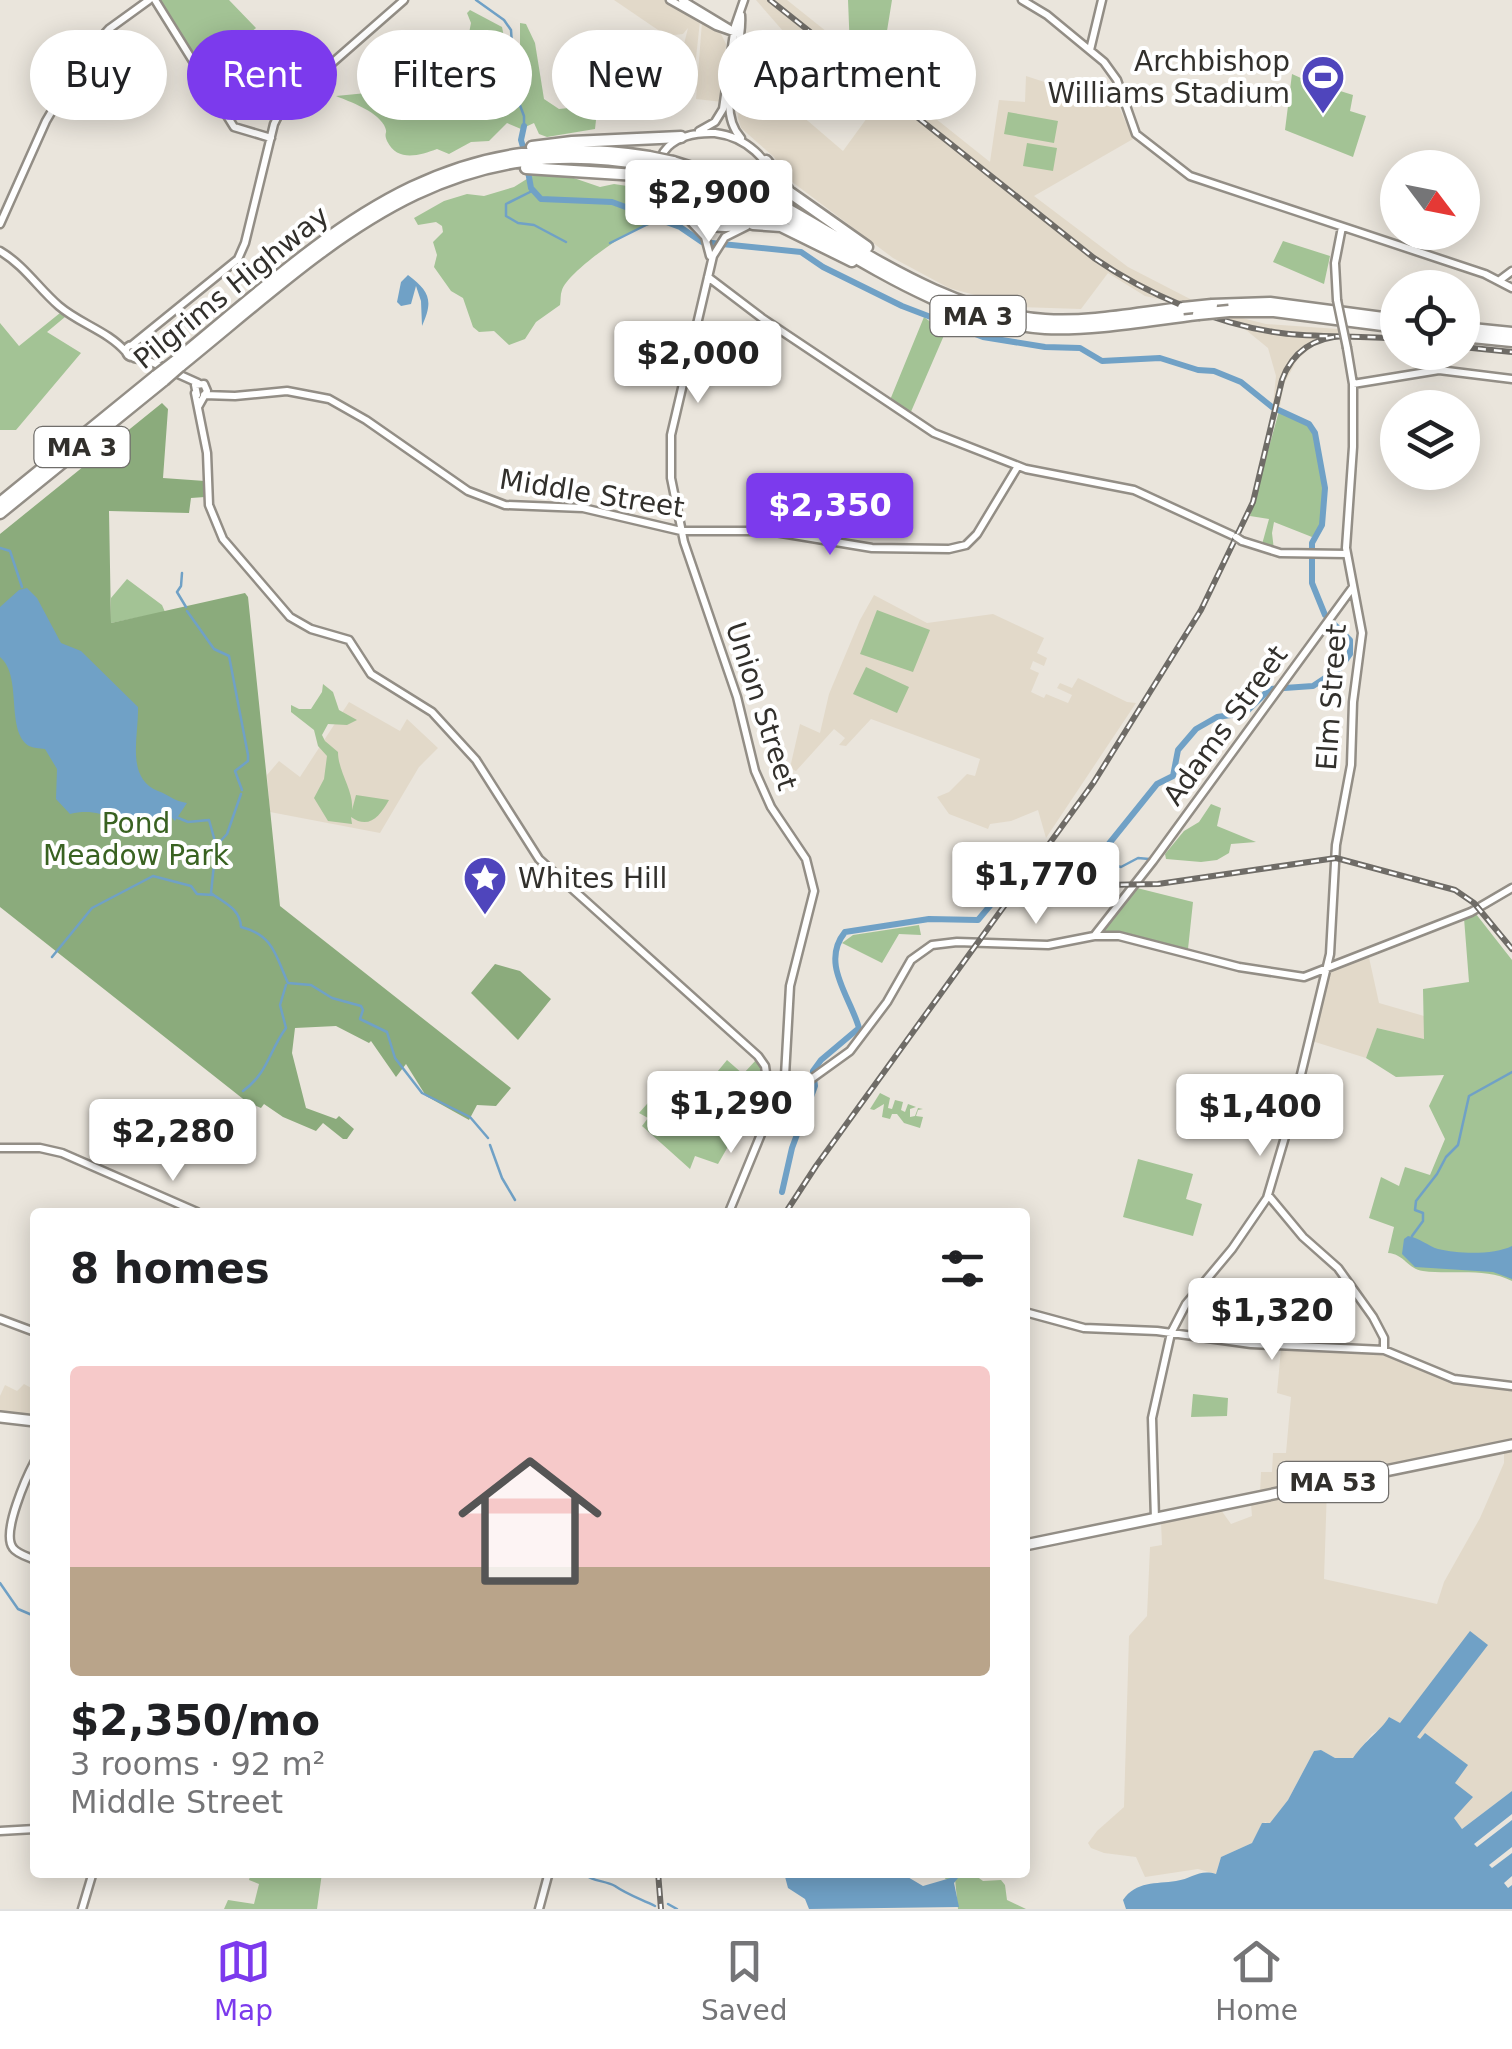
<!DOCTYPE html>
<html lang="en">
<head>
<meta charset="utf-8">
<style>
  body { margin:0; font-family:"DejaVu Sans",sans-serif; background:#f6f6f6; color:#202124; height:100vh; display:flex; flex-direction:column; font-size:38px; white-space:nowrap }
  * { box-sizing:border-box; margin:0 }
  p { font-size:32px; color:#757577 }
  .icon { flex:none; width:55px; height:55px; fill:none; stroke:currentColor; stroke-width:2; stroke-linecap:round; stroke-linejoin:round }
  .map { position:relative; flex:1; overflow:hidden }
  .sheet { position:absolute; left:30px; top:1208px; width:1000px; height:670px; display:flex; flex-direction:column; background:#fff; border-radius:10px; box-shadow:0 5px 25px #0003 }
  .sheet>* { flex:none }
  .hud { position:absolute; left:30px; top:30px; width:1000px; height:90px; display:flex; gap:20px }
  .needle { width:65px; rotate:122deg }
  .controls { position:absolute; left:1380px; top:150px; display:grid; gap:20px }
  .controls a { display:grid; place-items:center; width:100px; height:100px; border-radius:50%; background:#fff; box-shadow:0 5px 25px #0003; font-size:50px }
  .price { position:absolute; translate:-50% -85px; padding:0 22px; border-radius:10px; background:#fff; color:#222; font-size:32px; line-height:65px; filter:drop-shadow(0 2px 5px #0008) }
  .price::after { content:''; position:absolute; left:50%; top:60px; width:30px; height:22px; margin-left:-15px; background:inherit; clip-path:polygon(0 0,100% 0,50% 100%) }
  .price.active { background:#7c3aed; color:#fff }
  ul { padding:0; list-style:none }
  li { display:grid; align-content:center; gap:20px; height:530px; padding:0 40px }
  li span { display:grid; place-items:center; height:310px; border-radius:10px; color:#555 }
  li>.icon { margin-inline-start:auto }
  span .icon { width:180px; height:180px; fill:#fffc; stroke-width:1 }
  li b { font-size:42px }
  h2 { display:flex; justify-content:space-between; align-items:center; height:120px; padding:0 40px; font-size:42px }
  .pill { padding:0 35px; border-radius:45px; background:#fff; box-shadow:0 5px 25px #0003; font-size:35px; line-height:90px }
  .pill.active { background:#7c3aed; color:#fff }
  .menu { display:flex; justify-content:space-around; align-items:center; height:140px; border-top:2px solid #e0e0e0; background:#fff; font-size:28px; color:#757577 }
  .menu a { display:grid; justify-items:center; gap:5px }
  .menu .active { color:#7c3aed }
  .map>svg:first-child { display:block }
</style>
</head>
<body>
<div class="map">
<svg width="1512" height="1909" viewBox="0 0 1512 1909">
  <rect width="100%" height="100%" fill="#eae5dc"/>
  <!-- built -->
  <path fill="#e2d9c9" d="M614,0H665L700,21L692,95L672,93L688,28L683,34L674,35L661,32Z
    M756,0H787L990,162L999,100L1025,102L1026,76L1072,91L1076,86L1095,94L1089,104L1119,107L1133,139L1034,196L1128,267L1194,301L1177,303L1145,296L1108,273L1081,309L1019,307L949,288L893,258L787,178L774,157L741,128L738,118L739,108L801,115L843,151L875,107L790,39Z
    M702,22L721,34L726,44L723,102L696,99Z
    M1230,315L1266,324L1338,329L1340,338L1316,343L1297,360L1284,384L1280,406L1273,404L1276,376L1268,348L1246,330L1216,317Z
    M874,595L927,623L993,614L1044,638L1037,653L1047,658L1044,666L1033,661L1030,669L1039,673L1031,692L1044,698L1046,694L1068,703L1072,695L1057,688L1060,683L1072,688L1078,678L1127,702L1136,703L1046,838L1038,810L1011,821L990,824L988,829L949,814L937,797L949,792L967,774L975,776L980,759L871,719L846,746L839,745L845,738L834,729L796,771L790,768L800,724L820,733L829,694L860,620Z
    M349,702L400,731L407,719L438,748L419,767L380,833L270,812L267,775L279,761L300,777Z
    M1368,953L1379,1003L1424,1016V1040L1378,1028L1366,1058L1312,1041L1330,972Z
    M1281,1349L1378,1353L1400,1359L1443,1379L1512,1389V1442L1260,1493L1261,1472H1272L1273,1453H1286L1291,1397L1277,1393Z
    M24,1384L35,1390V1417L0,1413V1396L5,1385L17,1391Z
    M1512,1450V1791L1462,1829L1453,1818L1464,1804L1425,1734L1420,1740L1389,1717L1383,1728L1372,1734L1353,1758H1335L1321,1750L1314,1751L1288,1800L1270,1824L1265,1822L1252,1843L1221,1857L1216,1874L1198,1869L1145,1877L1136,1857L1104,1853L1091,1848L1088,1843L1097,1831L1124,1807L1129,1636L1147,1616L1150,1547L1162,1545L1161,1522L1221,1510L1231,1524L1252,1516L1251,1504L1327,1488L1324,1579L1437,1604L1444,1582L1480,1518L1504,1463V1452Z"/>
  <!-- green -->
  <path fill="#a3c395" d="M159,0H229L256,28L204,71Z
    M848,0H892L880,74L850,50Z
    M470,10L502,27L506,47L513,53L520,49V23L526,24L535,43L544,99L559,109C576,108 585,103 596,120L595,129L547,137L539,134L534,123L521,129L507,123L489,141L471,142L449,154L437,149C420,155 398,163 387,141C383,131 389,135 384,125C375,110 350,102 336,96L377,92L389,81L404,79L419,72L442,49L469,33L471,23L467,13Z
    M1292,74L1334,93L1337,90L1353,95L1350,111L1366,116L1353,157L1285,130Z
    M1008,112L1058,121L1054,143L1004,134Z
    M1027,143L1057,148L1053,171L1023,166Z
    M538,172L565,175L600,187L614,184L634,187L653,198L667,213C659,226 646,224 633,231C616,239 568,273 562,290C560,295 561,300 560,305L536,322L525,339L509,345L494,331L479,332L473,327L463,298L451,291L434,267L437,255L433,242L443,232L442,226L436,222L418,225L414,218L444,201L467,194L484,196L514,187Z
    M1283,241L1330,256L1324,284L1273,262Z
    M60,313L65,317L47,332L81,353L16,430H0V323L19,346Z
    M924,317L945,333L910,414L890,400Z
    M1279,411L1303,420L1314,431L1325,488L1322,525L1312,537L1274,522L1272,533L1274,550L1261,548L1269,519L1250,516Z
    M127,579L162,605L165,612L111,623V598Z
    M877,610L930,630L913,672L860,654Z
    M866,667L909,687L897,713L853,694Z
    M323,684L333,692L339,710L357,720L347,725L328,724L322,735L325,741L338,752C338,772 354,790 352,810L356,795L389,800C380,816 369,830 351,817L352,824L328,821L314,798L324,779L327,756L318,746L314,730L291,712V705L299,709H311L322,692Z
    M1211,804L1221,808L1217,826L1256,842L1231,844L1229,853L1217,860L1201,862L1166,859L1165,854L1184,831L1199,822Z
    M1137,888L1193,902L1188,949L1126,933L1103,932L1101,929Z
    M1476,914L1512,960V1281C1485,1267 1452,1275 1423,1271C1408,1269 1404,1254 1388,1253L1394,1227L1369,1218L1381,1177L1399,1186L1405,1167L1430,1175L1445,1139L1429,1106L1444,1075L1396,1077L1366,1058L1377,1028L1424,1039L1423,989L1469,982L1464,918Z
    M919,925L921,935L899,934L882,963L842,943L853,935Z
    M757,1059C765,1071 763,1087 772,1100L766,1117L713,1077L727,1060L743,1074Z
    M662,1087L730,1143L718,1164L695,1156L690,1169L642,1126L648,1118L639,1113Z
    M880,1093L890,1098L888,1108L892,1109L895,1100L903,1102L901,1110L905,1112L908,1104L916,1107L910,1109V1117L915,1116L918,1108L923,1109L918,1110L916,1116L923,1117L920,1128L904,1123L897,1114H892L890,1119L882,1117L884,1104L874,1110L870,1109Z
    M1138,1159L1193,1174L1186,1199L1202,1204L1193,1236L1123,1217Z
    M1193,1394L1228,1398L1227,1416L1191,1417Z
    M251,1873H322L317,1909H224L228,1900L254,1904L259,1884L249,1880Z
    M948,1873H972L983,1881L1001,1880L1005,1885L1007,1900L1026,1909H958L955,1879H945Z"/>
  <!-- forest -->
  <path fill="#8bab7c" d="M162,403L168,409L163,478L205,481V497L191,498L189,513L109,511L111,623L245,593L248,597L280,906L511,1088L496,1106L477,1105L469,1120L426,1096L406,1064L396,1077L371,1041L369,1043L336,1026L295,1028L292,1053L306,1108L336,1119L339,1116L354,1129L347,1139H343L323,1123L316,1131L283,1117L264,1104L261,1108L247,1102L0,907V534Z
    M495,964L520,971L551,999L518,1040L471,993Z"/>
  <!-- water -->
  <path fill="#70a1c6" d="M408,275C429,291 434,300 422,326L421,301L416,286L411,304L401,306L397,302L401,282Z
    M27,588L37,598L61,643L81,651L138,707C139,735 125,778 158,791C171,796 174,801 187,803L175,821L170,816L141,832C114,821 100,807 70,814L56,799L57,769L45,749C39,748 33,748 29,746C5,731 23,676 0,657V607L19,590Z
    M1408,1236C1420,1238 1428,1246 1438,1249C1459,1254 1494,1255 1512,1246V1279L1493,1272L1415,1267L1402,1254L1404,1239Z
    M1470,1631L1488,1645L1417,1737L1420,1739L1425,1733L1468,1765L1455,1783L1473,1797L1454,1818L1462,1829L1512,1791V1814L1474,1844L1477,1847L1512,1820V1847L1489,1865L1492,1868L1512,1853V1876L1504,1883L1508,1888L1512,1885V1909H1126L1123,1900C1136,1881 1156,1884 1176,1881C1192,1879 1199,1869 1216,1874L1221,1857L1252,1843L1262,1823H1270L1288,1800L1314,1751L1321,1750L1335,1758H1353C1366,1739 1380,1732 1389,1717L1400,1723Z
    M784,1873H901L923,1886L954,1877L958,1878L954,1883L959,1907L809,1909L805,1899L788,1888Z"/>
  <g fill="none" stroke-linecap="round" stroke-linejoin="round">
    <!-- stream -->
    <path stroke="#70a1c6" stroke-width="2.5" d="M476,0L504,20L511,30L515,92L524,116V126
      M532,191L506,204V216L518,223L534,225L566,242
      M610,243L658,219
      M0,548L10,551L22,587
      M182,573L181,586L177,592L186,607
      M187,611L214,649L229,656L248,755V761L235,771L242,790
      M176,817L188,822L209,820L216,845L211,893C224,903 240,908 241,927C274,935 276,957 288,983L311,985L332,998L361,1006L363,1010L360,1019L387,1032L395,1058L422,1093L470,1117L488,1138
      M216,846L227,834L241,794
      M1092,867L1110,864L1121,867L1138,858L1149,859
      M52,957L92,908L153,876L191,886L197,894L213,895
      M243,1091C268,1073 269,1051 286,1028L280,1005L286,985
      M490,1145L502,1178L515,1200
      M1412,1236L1423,1221V1213L1415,1210L1416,1201L1437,1174L1446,1157L1458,1145L1469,1096L1512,1072
      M0,1583L18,1609L32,1615L35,1622
      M582,1872C592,1882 604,1880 615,1886C628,1895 641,1899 655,1906
      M668,1904L677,1909"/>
    <!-- river -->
    <path stroke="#70a1c6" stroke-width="6" d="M524,126L521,140L525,154
      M527,166L531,188L541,199L612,202L680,227L702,242L801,252L823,267L902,306L983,337L1045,347L1080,348L1102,361L1160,358L1198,370L1214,371L1241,382L1272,407L1309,424L1315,433L1325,488L1322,525L1312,543V583L1325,615L1350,640V654L1340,668L1313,686L1270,689L1245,713L1217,717L1196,729L1178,750L1173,776L1157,784L1087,871L1062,877L1020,870L978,920L929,919L845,932C820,963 850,996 859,1028L821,1060L813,1071L815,1086L792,1148L782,1192"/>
    <defs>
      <path id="secondary" d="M155,0L234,127L271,138
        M670,0L716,26L736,33
        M682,0L730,29
        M1022,0L1047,15L1104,62L1117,80L1136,134L1190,176L1485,274L1512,288
        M741,15C744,53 713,107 741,138
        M1090,50L1102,0
        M699,131L715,122L723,109L735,26L744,0
        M715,133C779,141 806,227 726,228C654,229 624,130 715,133Z
        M689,220L705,237L710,256
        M0,224L46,121L85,55L109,29L149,0
        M0,251C25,266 38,288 59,306C80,324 108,331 126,352
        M708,277L762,318L934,433L1026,469L1134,490L1236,537
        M1500,280L1512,271
        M1337,300L1335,263L1342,227
        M126 351a6 6 0 1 1 12 0a6 6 0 1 1-12 0Z
        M132,345L238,259L245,243L274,124L283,106L404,0
        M134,358L149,361L198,383
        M1353,384L1439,370L1512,379
        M195,393L207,453L209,505L223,539L290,617L311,629L349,640L371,674L432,712L476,760L539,859L758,1056L765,1066L768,1088L779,1095
        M197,395L195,385L204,384L207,391L198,407
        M204,395L235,396L287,391L329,399L366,420L468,491L505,505L583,508L681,531H769L872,548L949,549L966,545L977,534L1018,466
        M1242,541L1280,553L1347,554
        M1094,936L1153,861L1353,587
        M779,1095H789L850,1051L887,1002L911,960L932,945L957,942L1048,945L1094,936H1119L1239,967L1304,977L1471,912L1512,888
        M0,1148H40L62,1153L197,1212
        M1268,1195L1303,1237L1338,1268L1373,1317L1384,1338V1350
        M729,1212L785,1076L790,986L814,891L806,859L771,807L755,771L737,697L684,542L671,478V435L713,256L725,237L747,226
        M1025,1312L1084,1328L1157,1331L1251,1344L1384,1350L1454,1379L1512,1386
        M0,1319L35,1332
        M35,1461C27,1476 1,1533 13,1548C17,1554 29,1557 35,1560
        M1155,1519L1152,1418L1171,1333L1186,1304L1232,1249L1267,1198L1290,1120L1330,954L1336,845L1351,765L1353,702L1362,633L1346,548L1353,447V384L1347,348
        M0,1831L35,1829
        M82,1909L93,1872
        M539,1909L549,1872"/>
      <path id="primary" d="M0,1417L35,1421
        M1025,1545L1512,1445"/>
      <path id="highway" d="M532,147L572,142L681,137
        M766,161L789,192L867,247
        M673,162L717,176L762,196
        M526,168L637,175L650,182L672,205
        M671,170L715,183L759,203
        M784,207C865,252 949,314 1045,320C1091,323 1138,313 1183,308
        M781,214C863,260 948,322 1045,328C1096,330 1148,320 1198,314
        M753,224L781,226L852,261
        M1212,305L1270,303L1398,320
        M1229,311H1274L1398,327
        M1462,328L1512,333
        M1462,336L1512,341
        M173,363C325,239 435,121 649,157
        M180,366C327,247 440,127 647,165
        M0,503L156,376
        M0,513L164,380"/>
    </defs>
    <!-- secondary casing -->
    <use href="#secondary" stroke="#938e86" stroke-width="11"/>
    <!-- primary casing -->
    <use href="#primary" stroke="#938e86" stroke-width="14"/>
    <!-- highway casing -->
    <use href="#highway" stroke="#938e86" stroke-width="15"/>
    <!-- secondary -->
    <use href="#secondary" stroke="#fff" stroke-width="6"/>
    <!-- primary -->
    <use href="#primary" stroke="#fff" stroke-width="9"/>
    <!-- highway -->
    <use href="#highway" stroke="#fff" stroke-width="10"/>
    <defs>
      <path id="rail" d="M770,0L1094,258C1146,294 1218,325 1281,333C1319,338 1359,335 1398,339
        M1462,347L1512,352
        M1013,902L1026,892L1045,886L1158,884L1336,858L1455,890L1474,903L1512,949
        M786,1212L816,1166L1094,782L1201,610L1253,502L1282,380C1293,350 1315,337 1345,336
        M658,1872L661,1909"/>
    </defs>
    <!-- rail casing -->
    <use href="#rail" stroke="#6f6c67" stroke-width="6"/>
    <!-- rail -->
    <use href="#rail" stroke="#fff" stroke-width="2.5" stroke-dasharray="8" stroke-linecap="butt"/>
    <defs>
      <path id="secondary-bridge" d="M1337,300L1347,348
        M1236,537L1242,541"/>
      <path id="highway-bridge" d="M649,157L673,162
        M647,165L671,170
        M762,196L784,207
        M759,203L781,214
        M1183,308L1212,305
        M1198,314L1229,311
        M156,376L173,363
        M164,380L180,366"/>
    </defs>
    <!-- secondary-bridge casing -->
    <use href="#secondary-bridge" stroke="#938e86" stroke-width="11" stroke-linecap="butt"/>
    <!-- highway-bridge casing -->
    <use href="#highway-bridge" stroke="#938e86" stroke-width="15" stroke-linecap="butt"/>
    <!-- secondary-bridge -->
    <use href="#secondary-bridge" stroke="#fff" stroke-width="6"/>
    <!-- highway-bridge -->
    <use href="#highway-bridge" stroke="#fff" stroke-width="10"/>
  </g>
  <!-- icons -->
  <defs>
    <symbol id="stadium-pin" viewBox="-11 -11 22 30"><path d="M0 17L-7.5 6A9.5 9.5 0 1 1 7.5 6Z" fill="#4f45bc" stroke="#fff"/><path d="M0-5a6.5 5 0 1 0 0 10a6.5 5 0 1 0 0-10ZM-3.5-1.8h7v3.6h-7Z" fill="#fff"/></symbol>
    <symbol id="sight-pin" viewBox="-11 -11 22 30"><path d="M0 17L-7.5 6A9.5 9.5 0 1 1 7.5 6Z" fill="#4f45bc" stroke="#fff"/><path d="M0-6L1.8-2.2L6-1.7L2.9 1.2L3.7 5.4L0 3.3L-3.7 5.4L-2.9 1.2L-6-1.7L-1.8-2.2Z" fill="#fff"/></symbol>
  </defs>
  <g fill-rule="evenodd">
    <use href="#stadium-pin" x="1298" y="52" width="50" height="68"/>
    <use href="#sight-pin" x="460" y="853" width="50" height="68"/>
  </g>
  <g text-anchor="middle" stroke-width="8" stroke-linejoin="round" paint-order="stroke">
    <!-- shield labels -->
    <g fill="#fff" stroke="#706e6b" stroke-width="2.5">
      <rect x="930.5" y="296" width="95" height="40" rx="8"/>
      <rect x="34.5" y="427" width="95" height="40" rx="8"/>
      <rect x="1278" y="1462" width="110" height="40" rx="8"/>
    </g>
    <g font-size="25" font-weight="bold" fill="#32302c">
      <text x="978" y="325">MA 3</text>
      <text x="82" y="456">MA 3</text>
      <text x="1333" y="1491">MA 53</text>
    </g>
    <!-- poi labels -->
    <g font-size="28" fill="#32302c" stroke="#fff" text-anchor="end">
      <text x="1290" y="71">Archbishop<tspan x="1290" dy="32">Williams Stadium</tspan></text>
      <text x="518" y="888" text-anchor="start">Whites Hill</text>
    </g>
    <!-- street labels -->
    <g font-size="28" fill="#32302c" stroke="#fff">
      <text transform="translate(231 287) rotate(-39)" y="10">Pilgrims Highway</text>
      <text transform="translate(592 493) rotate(9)" y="10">Middle Street</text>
      <text transform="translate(1331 697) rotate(-86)" y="10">Elm Street</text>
      <text transform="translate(762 706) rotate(72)" y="10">Union Street</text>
      <text transform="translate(1225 725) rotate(-54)" y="10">Adams Street</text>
    </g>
    <!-- park labels -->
    <g font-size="28" fill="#396221" stroke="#fff">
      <text x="136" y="833">Pond<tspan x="136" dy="32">Meadow Park</tspan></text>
    </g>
  </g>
</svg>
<div class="controls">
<a><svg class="needle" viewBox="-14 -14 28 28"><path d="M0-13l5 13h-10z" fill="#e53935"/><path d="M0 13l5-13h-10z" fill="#757577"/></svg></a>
<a><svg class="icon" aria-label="locate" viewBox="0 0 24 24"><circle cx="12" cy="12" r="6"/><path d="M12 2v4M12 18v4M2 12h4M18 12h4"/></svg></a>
<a><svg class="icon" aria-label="layers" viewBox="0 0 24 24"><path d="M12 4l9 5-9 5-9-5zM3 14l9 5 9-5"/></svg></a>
</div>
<b class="price" style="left:709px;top:245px">$2,900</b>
<b class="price" style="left:698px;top:406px">$2,000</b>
<b class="price active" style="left:830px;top:558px">$2,350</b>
<b class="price" style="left:1036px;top:927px">$1,770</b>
<b class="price" style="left:731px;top:1156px">$1,290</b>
<b class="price" style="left:1260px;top:1159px">$1,400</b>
<b class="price" style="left:173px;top:1184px">$2,280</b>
<b class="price" style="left:1272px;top:1363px">$1,320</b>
<div class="hud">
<a class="pill">Buy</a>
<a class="pill active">Rent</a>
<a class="pill">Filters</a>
<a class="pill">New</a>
<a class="pill">Apartment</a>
</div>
<section class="sheet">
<h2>8 homes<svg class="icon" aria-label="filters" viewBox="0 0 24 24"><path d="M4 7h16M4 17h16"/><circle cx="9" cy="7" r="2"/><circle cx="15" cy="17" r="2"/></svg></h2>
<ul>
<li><span style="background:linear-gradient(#f6c9c9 65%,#b9a48a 0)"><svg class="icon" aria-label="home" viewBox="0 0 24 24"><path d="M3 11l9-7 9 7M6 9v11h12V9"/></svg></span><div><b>$2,350/mo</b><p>3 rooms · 92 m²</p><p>Middle Street</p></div></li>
</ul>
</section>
</div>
<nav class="menu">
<a class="active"><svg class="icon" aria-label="map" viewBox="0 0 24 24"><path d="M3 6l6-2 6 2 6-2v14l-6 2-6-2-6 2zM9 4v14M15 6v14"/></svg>Map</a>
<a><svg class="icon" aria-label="saved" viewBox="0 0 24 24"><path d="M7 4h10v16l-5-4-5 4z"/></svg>Saved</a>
<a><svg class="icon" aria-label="home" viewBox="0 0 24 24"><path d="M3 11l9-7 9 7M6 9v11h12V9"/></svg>Home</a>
</nav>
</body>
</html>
